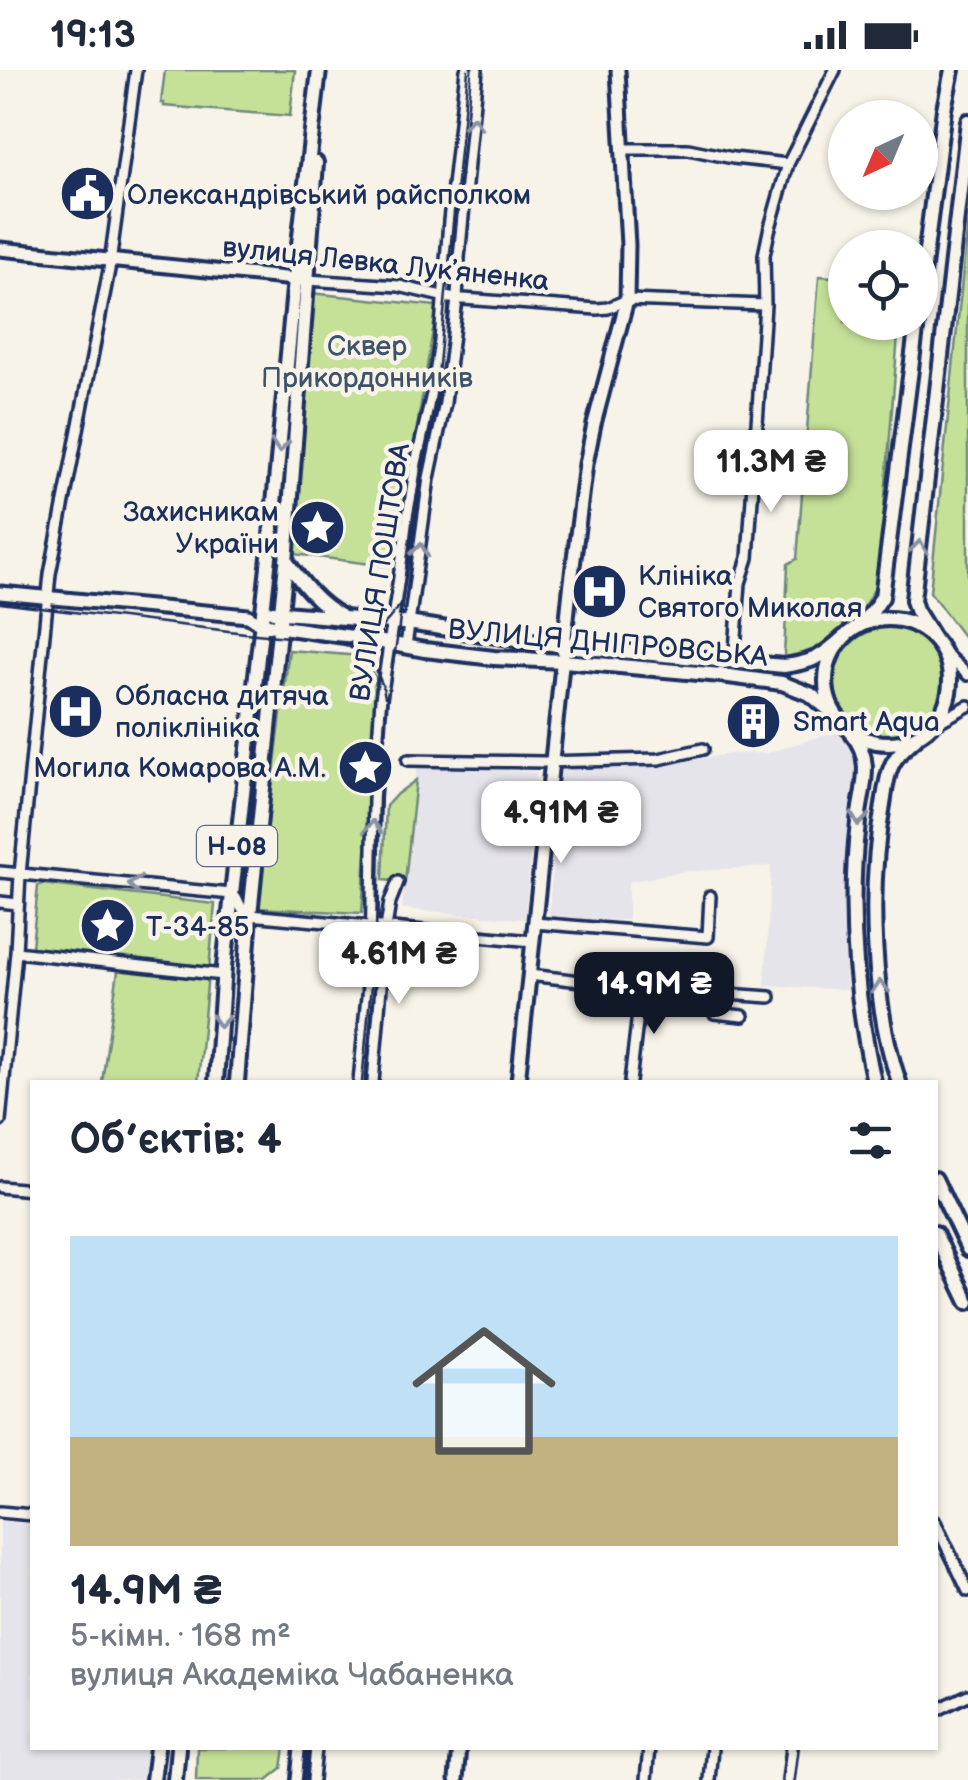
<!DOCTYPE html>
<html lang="uk">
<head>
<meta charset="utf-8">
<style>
  body { margin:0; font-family:"Balsamiq Sans",sans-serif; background:#f6f6f7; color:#1f2937; height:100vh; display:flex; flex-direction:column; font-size:38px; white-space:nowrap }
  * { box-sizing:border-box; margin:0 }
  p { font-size:32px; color:#747a83 }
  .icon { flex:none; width:55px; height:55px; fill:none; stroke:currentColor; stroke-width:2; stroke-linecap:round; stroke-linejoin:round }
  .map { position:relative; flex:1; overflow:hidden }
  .details { position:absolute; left:30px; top:1010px; width:908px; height:670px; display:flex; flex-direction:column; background:#fff; border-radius:0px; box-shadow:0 2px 8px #0004 }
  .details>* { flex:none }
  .needle { width:65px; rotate:224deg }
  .tools { position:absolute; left:828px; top:30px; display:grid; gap:20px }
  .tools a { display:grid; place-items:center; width:110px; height:110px; border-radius:50%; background:#fff; box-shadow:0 2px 8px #0004; font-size:50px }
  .price { position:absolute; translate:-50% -85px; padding:0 22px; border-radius:20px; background:#fff; color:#222; font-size:32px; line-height:65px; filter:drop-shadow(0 2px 5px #0008) }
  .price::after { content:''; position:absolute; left:50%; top:60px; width:30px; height:22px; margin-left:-15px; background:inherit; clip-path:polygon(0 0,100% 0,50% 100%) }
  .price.active { background:#111827; color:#fff }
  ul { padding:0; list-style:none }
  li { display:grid; align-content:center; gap:20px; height:530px; padding:0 40px }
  li span { display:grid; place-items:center; height:310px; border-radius:0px; color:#555 }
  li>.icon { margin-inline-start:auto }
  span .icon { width:180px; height:180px; fill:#fffc; stroke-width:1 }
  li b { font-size:42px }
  h2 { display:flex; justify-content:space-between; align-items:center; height:120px; padding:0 40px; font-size:42px }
  .status { display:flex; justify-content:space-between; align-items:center; height:70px; padding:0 50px; background:#fff; direction:ltr }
  .status svg { height:28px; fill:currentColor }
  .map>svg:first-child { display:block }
</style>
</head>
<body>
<div class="status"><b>19:13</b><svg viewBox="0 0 49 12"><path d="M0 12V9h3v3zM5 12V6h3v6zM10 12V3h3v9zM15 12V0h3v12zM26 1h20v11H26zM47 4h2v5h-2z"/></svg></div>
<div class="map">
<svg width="968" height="1710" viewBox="0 0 968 1710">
  <rect width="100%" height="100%" fill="#f7f3e8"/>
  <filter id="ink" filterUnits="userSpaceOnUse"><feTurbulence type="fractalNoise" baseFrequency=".01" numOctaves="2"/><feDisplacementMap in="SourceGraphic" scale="20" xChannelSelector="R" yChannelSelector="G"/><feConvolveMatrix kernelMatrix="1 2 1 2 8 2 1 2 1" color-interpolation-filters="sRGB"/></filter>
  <g filter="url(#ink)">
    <!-- built -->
    <path fill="#e6e4eb" d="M837,661L852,680L857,698L846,818L845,878L847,920L765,915L771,796L680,802L628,812V850L548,849L562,694L664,695L729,684L767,683Z
      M417,697L537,702L525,849L402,839Z
      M0,1451L32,1454V1678H146L143,1710H0Z"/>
    <!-- green -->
    <path fill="#c5e198" stroke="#70887b" stroke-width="2.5" d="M165,0H295L290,46L164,36V33H161Z
      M968,152V573L930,522Z
      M819,206L845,208V252L899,253L878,513L859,544L816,579L784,588L788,494L797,489Z
      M311,223L437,236L394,497L294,484Z
      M835 612a54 54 0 1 1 108 0a54 54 0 1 1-108 0Z
      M289,580L360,586L375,607V647L362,843L257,838Z
      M416,710L405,812L383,810L386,736L397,724Z
      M42,814L215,834L209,899L32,877L38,816Z
      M119,894L208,904L198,1012H102Z
      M197,1678H285L282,1698L267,1710H196Z"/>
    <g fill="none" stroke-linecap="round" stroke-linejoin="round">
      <defs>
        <path id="street" d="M622,79H688L733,88L788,94
          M307,210L399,216L450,228L597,239L608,238L627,230L765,235
          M406,576L429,408L445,333L457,229L459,188L477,0
          M942,581L968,605
          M734,594L740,513L748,488L765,235L764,185L769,161L788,94L835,0
          M931,656L968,636
          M408,690L544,692L659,689L703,679
          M0,802L232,824C241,830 239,842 250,845L533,871
          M0,832L18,834
          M534,853L708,867L710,826
          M16,882L223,905
          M529,905L641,918L770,927
          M714,924V943L743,946
          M359,1012L371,884L374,729L381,629L416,393L432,324L440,271L449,151L466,0
          M373,1012L386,858L390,832L398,812
          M630,1012L641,918
          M0,1051L16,882L20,804L50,504L109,200L136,0
          M0,1117L32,1120
          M0,1442L32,1445
          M935,1452L968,1521
          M935,1641L968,1625
          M297,1710L300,1678
          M313,1710L316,1678
          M646,1710L649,1678
          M709,1710L712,1678
          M788,1710L792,1678"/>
        <path id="secondary" d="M0,179L304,210
          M0,523L248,546L261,554
          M518,1012L570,520L586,394L594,354L627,230L628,175L618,0
          M456,1710L459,1678"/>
        <path id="primary" d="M920,228L944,39L952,0
          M286,491C302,513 317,533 341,546
          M273,542L414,554L565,576L784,596C814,592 822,587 844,567
          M826 611a62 62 0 1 1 124 0a62 62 0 1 1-124 0Z
          M261,554L366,569L425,580L494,588L564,591L721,605L782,613L810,624L838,647
          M859,554L871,543L882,527L917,252
          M934,569L916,540L913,530L968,51
          M852,664C875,691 861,720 858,752C848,840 855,926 874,1012
          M216,1012L224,897L269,487L295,209L319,0
          M237,1012L250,845L286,493L316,93
          M899,1012C872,933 868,818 883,735C885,723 886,709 891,697C896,685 906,677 916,668
          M935,1109L968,1179
          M935,1163L968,1232
          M153,1710L157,1678
          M175,1710L178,1678"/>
      </defs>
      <!-- street casing -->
      <use href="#street" stroke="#1b2f5e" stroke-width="16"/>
      <!-- secondary casing -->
      <use href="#secondary" stroke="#1b2f5e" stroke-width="19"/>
      <!-- primary casing -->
      <use href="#primary" stroke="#1b2f5e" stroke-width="20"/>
      <!-- street -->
      <use href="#street" stroke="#f7f3e8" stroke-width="9"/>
      <!-- secondary -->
      <use href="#secondary" stroke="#f7f3e8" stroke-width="11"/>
      <!-- primary -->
      <use href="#primary" stroke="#f7f3e8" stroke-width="12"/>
      <!-- tram -->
      <path stroke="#1b2f5e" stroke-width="2.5" d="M0,533L245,563L353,573C375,568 388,551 400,535
        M340,572C364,584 381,599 385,627
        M362,1012L376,862L379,728L386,634L398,564L413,445L436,325L468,0
        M302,1710L305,1678"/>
    </g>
    <!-- one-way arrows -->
    <defs><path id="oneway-chevron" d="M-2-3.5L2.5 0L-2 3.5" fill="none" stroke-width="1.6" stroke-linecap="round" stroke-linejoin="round" transform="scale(2.5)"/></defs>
    <g stroke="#8991a3">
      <use href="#oneway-chevron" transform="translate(473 53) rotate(-85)"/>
      <use href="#oneway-chevron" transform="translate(280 376) rotate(95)"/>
      <use href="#oneway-chevron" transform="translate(919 477) rotate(-83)"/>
      <use href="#oneway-chevron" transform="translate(420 480) rotate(-82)"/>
      <use href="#oneway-chevron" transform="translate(859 749) rotate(97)"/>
      <use href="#oneway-chevron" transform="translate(373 757) rotate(-89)"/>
      <use href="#oneway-chevron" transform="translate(135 815) rotate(-174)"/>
      <use href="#oneway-chevron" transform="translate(880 917) rotate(-94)"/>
      <use href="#oneway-chevron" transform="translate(220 951) rotate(94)"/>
    </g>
  </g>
  <!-- icons -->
  <defs>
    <symbol id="civic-disc" viewBox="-11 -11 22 22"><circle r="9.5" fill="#1b2f5e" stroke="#f7f3e8"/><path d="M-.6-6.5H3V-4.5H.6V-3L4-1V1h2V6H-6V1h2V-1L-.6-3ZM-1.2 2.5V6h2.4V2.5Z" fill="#fff"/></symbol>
    <symbol id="sight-disc" viewBox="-11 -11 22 22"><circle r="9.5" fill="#1b2f5e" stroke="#f7f3e8"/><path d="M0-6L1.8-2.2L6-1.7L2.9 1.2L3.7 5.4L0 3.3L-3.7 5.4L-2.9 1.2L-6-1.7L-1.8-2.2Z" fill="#fff"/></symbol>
    <symbol id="hospital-disc" viewBox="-11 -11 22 22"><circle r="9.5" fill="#1b2f5e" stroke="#f7f3e8"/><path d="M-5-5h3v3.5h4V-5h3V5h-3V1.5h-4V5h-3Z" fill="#fff"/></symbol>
    <symbol id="building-disc" viewBox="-11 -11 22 22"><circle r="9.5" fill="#1b2f5e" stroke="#f7f3e8"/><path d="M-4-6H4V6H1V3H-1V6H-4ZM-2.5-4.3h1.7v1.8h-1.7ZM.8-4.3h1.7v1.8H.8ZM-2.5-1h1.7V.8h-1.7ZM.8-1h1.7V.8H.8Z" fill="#fff"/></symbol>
  </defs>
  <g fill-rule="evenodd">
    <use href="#civic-disc" x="56" y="92" width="63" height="63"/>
    <use href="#sight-disc" x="286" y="426" width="63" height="63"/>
    <use href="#hospital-disc" x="568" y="490" width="63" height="63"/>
    <use href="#hospital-disc" x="44" y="610" width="63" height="63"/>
    <use href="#building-disc" x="722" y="620" width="63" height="63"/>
    <use href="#sight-disc" x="334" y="666" width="63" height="63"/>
    <use href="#sight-disc" x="76" y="824" width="63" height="63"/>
  </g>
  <g text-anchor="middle" stroke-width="9" stroke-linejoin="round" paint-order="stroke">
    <!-- shield labels -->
    <rect fill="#f7f3e8" stroke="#5d6a87" stroke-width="2.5" x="197" y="756" width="80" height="40" rx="8"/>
    <g font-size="25" font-weight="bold" fill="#1b2f5e">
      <text x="237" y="785">Н-08</text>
    </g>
    <!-- poi labels -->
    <g font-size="28" fill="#1b2f5e" stroke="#f7f3e8" text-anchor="start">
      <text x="127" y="134">Олександрівський райсполком</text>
      <text x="279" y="451" text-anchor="end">Захисникам<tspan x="279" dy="32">України</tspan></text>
      <text x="638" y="515">Клініка<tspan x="638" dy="32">Святого Миколая</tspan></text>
      <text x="115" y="635">Обласна дитяча<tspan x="115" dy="32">поліклініка</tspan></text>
      <text x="793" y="661">Smart Aqua</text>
      <text x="326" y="707" text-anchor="end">Могила Комарова А.М.</text>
      <text x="146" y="866">Т-34-85</text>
    </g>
    <!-- street labels -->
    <g font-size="28" fill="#1b2f5e" stroke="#f7f3e8">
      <text transform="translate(386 193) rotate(6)" y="10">вулиця Левка Лукʼяненка</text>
      <text transform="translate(379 502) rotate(-81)" y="10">ВУЛИЦЯ ПОШТОВА</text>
      <text transform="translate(608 572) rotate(5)" y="10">ВУЛИЦЯ ДНІПРОВСЬКА</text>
    </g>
    <!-- park labels -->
    <g font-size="28" fill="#3d536a" stroke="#f7f3e8">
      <text x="367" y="285">Сквер<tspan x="367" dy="32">Прикордонників</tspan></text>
    </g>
  </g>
</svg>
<div class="tools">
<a><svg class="needle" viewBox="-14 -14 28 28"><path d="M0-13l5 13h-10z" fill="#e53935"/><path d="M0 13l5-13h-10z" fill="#747a83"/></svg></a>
<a><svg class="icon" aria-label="locate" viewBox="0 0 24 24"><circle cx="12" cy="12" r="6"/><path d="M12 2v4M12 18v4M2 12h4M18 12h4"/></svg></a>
</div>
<b class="price" style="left:771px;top:445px">11.3M ₴</b>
<b class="price" style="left:561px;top:796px">4.91M ₴</b>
<b class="price" style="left:399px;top:937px">4.61M ₴</b>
<b class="price active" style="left:654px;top:967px">14.9M ₴</b>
<section class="details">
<h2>Об’єктів: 4<svg class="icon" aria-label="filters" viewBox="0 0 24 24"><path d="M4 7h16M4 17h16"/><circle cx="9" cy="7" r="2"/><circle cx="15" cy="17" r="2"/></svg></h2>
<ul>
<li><span style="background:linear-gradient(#bfe0f5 65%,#c2b280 0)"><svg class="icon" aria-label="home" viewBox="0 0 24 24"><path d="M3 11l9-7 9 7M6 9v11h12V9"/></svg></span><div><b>14.9M ₴</b><p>5-кімн. · 168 m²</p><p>вулиця Академіка Чабаненка</p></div></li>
</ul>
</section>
</div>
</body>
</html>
